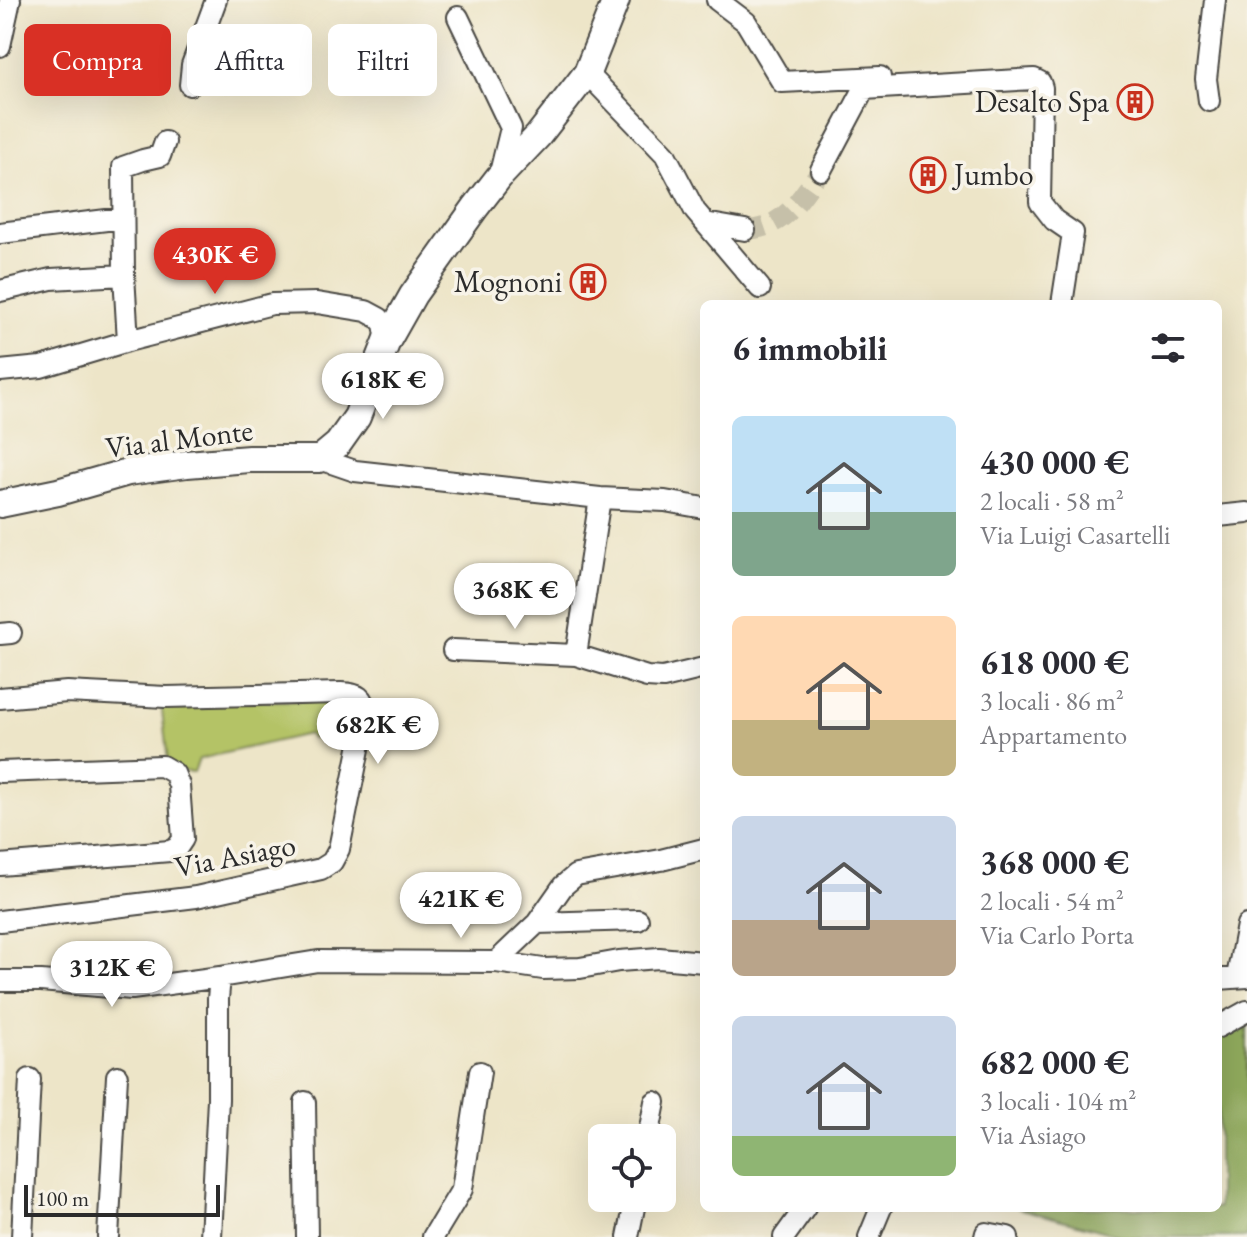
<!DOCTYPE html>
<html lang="it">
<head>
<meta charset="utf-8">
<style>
  body { margin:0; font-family:"EB Garamond",serif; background:#f2f2f3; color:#2b2b33; height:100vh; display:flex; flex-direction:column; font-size:30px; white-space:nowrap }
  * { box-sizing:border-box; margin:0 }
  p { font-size:26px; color:#7c7c81 }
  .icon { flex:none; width:44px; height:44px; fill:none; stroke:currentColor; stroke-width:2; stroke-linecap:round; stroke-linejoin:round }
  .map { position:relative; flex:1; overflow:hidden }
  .side { position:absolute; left:700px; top:300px; width:522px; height:912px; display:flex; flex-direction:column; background:#fff; border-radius:12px; box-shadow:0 8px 32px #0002 }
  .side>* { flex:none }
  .banner { position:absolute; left:24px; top:24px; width:556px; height:72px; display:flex; gap:16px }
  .buttons { position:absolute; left:588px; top:1124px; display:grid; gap:16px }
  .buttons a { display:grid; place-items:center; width:88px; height:88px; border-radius:12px; background:#fff; box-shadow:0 8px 32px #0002; font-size:40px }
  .scale { position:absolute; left:24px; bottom:20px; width:196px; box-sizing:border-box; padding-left:8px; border:4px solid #2b2b2b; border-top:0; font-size:22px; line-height:28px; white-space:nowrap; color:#2b2b2b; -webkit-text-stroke:6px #f7f3e8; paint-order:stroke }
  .price { position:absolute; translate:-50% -68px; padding:0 18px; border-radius:28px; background:#fff; color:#222; font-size:26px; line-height:52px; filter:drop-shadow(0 2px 4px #0008) }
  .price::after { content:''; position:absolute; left:50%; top:48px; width:24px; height:18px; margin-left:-12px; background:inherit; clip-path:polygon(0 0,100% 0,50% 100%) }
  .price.active { background:#d93025; color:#fff }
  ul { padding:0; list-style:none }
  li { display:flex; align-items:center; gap:24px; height:200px; padding:0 32px }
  li span { display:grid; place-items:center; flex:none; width:224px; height:160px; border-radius:12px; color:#555 }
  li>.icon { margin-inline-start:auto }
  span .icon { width:96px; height:96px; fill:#fffc; stroke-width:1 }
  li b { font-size:34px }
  h2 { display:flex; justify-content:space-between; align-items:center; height:96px; padding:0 32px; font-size:34px }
  .chip { padding:0 28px; border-radius:12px; background:#fff; box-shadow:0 8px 32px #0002; font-size:28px; line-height:72px }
  .chip.active { background:#d93025; color:#fff }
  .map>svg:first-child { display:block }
</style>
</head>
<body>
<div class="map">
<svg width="1247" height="1237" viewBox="0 0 1247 1237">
  <rect width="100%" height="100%" fill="#f7f3e8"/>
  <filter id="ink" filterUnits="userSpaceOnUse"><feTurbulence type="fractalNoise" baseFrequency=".0125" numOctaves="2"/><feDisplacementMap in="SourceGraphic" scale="16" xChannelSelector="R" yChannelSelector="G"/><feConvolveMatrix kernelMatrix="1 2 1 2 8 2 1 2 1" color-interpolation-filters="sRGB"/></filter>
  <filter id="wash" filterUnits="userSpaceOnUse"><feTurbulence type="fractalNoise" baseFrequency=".006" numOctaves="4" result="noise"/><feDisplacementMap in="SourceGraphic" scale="32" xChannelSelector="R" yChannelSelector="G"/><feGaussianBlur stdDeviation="1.8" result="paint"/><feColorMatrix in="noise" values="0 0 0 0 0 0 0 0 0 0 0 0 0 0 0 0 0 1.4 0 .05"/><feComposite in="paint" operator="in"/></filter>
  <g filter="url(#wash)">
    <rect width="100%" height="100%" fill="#ede5c8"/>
    <!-- green -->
    <path fill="#b4c366" stroke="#707748" stroke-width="2" d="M349,700L357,709L352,736C340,741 325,737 311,738L308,734L199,759L194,772L180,771L168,762L161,702Z"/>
    <!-- forest -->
    <path fill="#8fa95b" stroke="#5d6a43" stroke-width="2" d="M1247,1023V1237H1125L1017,1208H1218V1037Z"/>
  </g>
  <g filter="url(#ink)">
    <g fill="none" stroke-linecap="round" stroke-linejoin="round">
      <!-- minor-tunnel -->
      <path stroke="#c6c0a9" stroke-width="20" stroke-dasharray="20 10" stroke-linecap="butt" d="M745,230C785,229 800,198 821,170"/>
      <defs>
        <path id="minor" d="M717,0L746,22L782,82L880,77
          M458,17L511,128L499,177
          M0,46L10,0
          M587,73L665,154L695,211L760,288
          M190,85L192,65L216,0
          M1209,101L1206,79L1215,0
          M821,170L864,89L1034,79L1040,82L1042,88L1040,202L1054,220L1073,233L1062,304
          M705,223L745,230
          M0,233L123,218
          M0,291L51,279L124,275
          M128,341L124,275L123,167L143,160L160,156L165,142
          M0,371L41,367L128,341L272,304L317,303L366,311L379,318L384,324L387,341
          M320,459L355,471L600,498L665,501L704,508
          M1218,516L1247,513
          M0,634L11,633
          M453,650L576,655L647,677L663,678L704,668
          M576,655L600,498
          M0,698L67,692L166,697L341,693C359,694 363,696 366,714L339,849L332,862L321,869L196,897L0,921
          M0,772L162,766L174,773L179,785L183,839L177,848L170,851L0,865
          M537,923L638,920
          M496,962L537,923L563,886L576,875L661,860L704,849
          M1237,977L1247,925
          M1218,979L1247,977
          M0,981H41L132,989L220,977L318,961L496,962L543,969L580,968L619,961L659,958L704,962
          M1218,1027L1247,1011
          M305,1102L307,1237
          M648,1138L655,1102
          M22,1237L30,1079
          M108,1237L117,1076
          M211,1237L218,1099V999L220,977
          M433,1237L462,1189L480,1072
          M628,1237L636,1198
          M784,1237L805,1208
          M869,1237L881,1208
          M985,1237L986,1233L1008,1237"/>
        <path id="major" d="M0,504L58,492L128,472L187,464L249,459H320L338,444L357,417L387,341L413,295L475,208L499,177L538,136L587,73L616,0"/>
      </defs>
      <!-- minor casing -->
      <use href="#minor" stroke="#484743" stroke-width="24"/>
      <!-- major casing -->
      <use href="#major" stroke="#484743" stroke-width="30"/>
      <!-- minor -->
      <use href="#minor" stroke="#fff" stroke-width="20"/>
      <!-- major -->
      <use href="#major" stroke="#fff" stroke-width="26"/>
    </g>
  </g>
  <!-- icons -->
  <defs>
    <symbol id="building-ring" viewBox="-11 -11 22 22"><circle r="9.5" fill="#f7f3e8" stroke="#c8321e" stroke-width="1.5"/><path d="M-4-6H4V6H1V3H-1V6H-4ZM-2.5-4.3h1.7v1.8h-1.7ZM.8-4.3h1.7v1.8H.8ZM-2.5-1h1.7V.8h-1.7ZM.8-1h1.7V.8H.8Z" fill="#c8321e"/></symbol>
  </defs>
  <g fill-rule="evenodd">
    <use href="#building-ring" x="1115" y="82" width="40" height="40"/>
    <use href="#building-ring" x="908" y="155" width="40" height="40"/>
    <use href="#building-ring" x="568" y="262" width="40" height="40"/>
  </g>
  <g text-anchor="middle" stroke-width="7" stroke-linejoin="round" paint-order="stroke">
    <!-- poi labels -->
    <g font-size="30" fill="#2b2b2b" stroke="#f7f3e8" text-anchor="end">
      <text x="1109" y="112">Desalto Spa</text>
      <text x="954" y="185" text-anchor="start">Jumbo</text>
      <text x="562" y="292">Mognoni</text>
    </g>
    <!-- street labels -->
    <g font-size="30" fill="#2b2b2b" stroke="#f7f3e8">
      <text transform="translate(179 439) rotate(-7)" y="10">Via al Monte</text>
      <text transform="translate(235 856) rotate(-11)" y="10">Via Asiago</text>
    </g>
  </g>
</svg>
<div class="buttons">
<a><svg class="icon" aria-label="locate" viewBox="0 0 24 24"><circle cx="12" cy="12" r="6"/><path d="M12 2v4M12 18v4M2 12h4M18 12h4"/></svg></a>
</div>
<div class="scale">100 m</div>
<b class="price active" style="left:215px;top:296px">430K €</b>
<b class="price" style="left:383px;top:421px">618K €</b>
<b class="price" style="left:515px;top:631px">368K €</b>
<b class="price" style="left:378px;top:766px">682K €</b>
<b class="price" style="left:461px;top:940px">421K €</b>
<b class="price" style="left:112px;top:1009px">312K €</b>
<div class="banner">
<a class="chip active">Compra</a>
<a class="chip">Affitta</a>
<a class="chip">Filtri</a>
</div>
<section class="side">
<h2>6 immobili<svg class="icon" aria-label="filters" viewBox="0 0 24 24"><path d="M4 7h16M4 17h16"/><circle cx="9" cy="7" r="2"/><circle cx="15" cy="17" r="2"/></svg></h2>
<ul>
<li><span style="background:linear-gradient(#bfe0f5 60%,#7fa58c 0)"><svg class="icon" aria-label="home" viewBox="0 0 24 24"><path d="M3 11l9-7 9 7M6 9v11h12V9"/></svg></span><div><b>430 000 €</b><p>2 locali · 58 m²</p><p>Via Luigi Casartelli</p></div></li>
<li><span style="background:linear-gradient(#ffd9b3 65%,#c2b280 0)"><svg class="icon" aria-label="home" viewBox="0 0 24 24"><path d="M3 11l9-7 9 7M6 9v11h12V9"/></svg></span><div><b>618 000 €</b><p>3 locali · 86 m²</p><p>Appartamento</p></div></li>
<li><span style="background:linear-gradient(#c9d6e8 65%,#b9a48a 0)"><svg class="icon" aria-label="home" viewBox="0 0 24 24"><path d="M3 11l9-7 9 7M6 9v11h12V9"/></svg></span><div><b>368 000 €</b><p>2 locali · 54 m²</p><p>Via Carlo Porta</p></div></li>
<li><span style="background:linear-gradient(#c9d6e8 75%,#8fb573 0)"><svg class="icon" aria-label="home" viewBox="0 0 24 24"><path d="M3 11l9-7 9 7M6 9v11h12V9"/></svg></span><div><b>682 000 €</b><p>3 locali · 104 m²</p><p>Via Asiago</p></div></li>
</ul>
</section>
</div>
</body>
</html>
